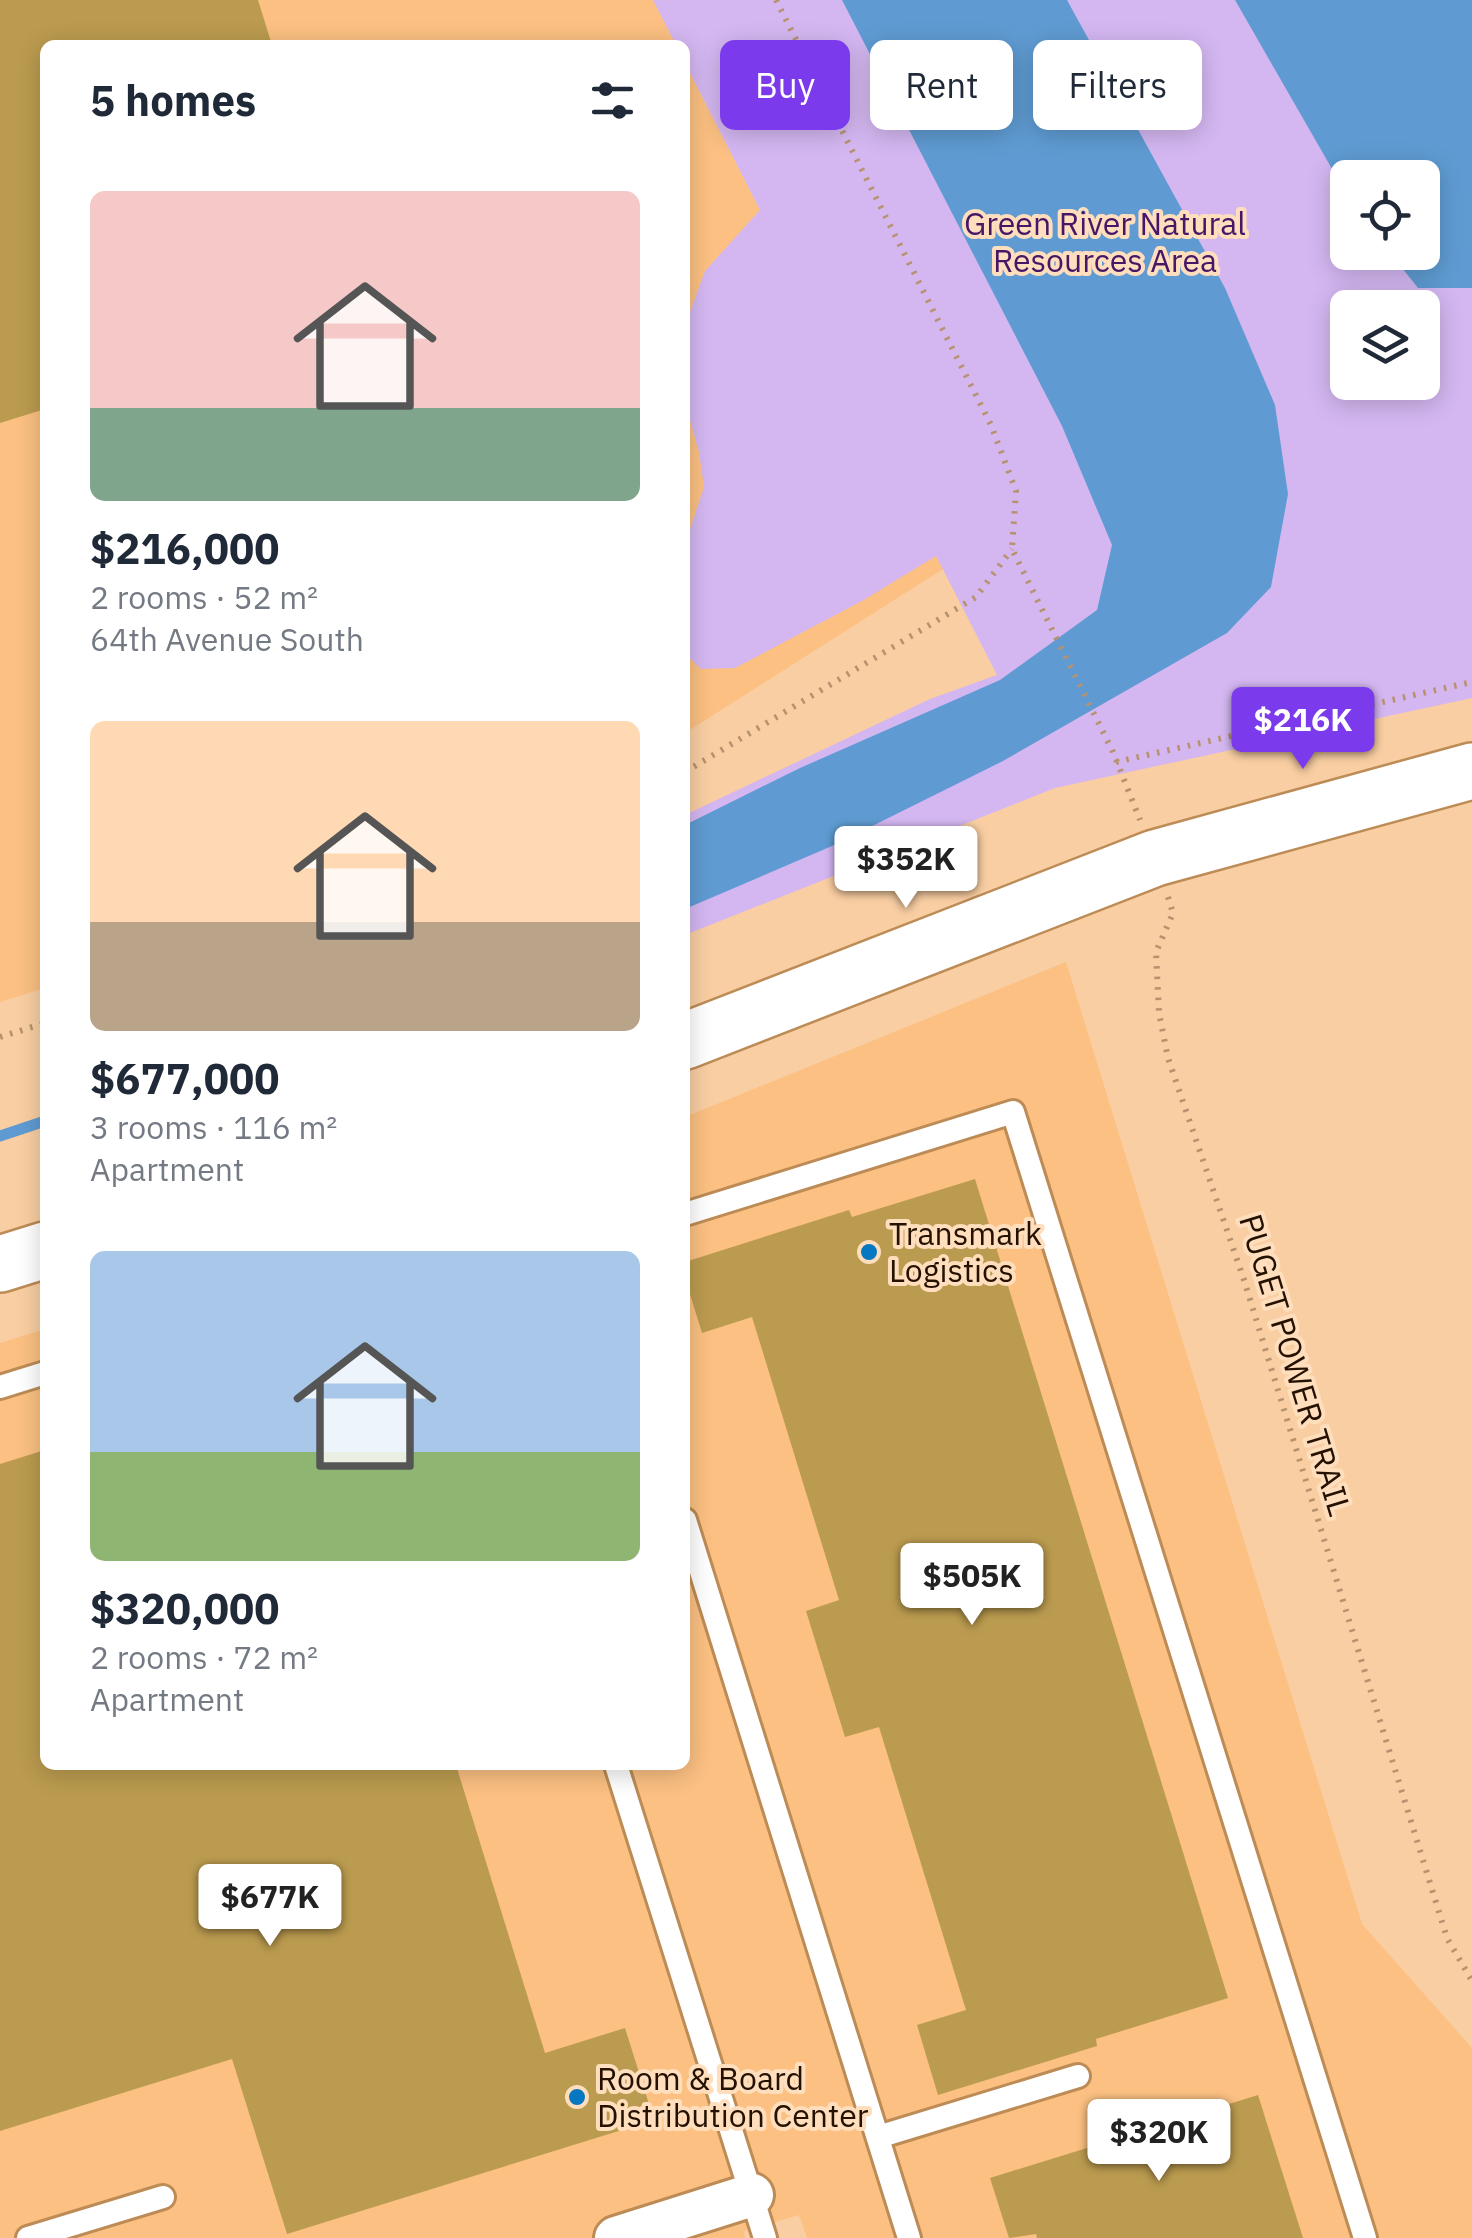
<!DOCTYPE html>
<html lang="en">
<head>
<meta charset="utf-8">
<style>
  body { margin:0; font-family:"IBM Plex Sans",sans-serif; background:#f6f6f7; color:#1f2937; height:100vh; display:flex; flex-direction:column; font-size:38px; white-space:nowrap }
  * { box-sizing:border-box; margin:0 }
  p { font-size:32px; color:#747a83 }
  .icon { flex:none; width:55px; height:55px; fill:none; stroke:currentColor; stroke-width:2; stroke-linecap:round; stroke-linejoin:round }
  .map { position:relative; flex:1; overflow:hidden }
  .side { position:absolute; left:40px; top:40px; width:650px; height:1730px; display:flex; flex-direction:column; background:#fff; border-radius:15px; box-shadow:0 5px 25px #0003 }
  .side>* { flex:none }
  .guide { position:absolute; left:720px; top:40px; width:600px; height:90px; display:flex; gap:20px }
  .controls { position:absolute; left:1330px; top:160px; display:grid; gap:20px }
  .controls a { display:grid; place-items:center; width:110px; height:110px; border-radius:15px; background:#fff; box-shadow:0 5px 25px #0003; font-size:50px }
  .price { position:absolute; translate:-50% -85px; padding:0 22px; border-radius:10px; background:#fff; color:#222; font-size:32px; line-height:65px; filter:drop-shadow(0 2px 5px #0008) }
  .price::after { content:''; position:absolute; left:50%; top:60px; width:30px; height:22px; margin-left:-15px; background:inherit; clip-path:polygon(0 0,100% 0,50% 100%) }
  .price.current { background:#7c3aed; color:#fff }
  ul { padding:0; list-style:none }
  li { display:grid; align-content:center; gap:20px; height:530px; padding:0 50px }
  li span { display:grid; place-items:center; height:310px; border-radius:15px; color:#555 }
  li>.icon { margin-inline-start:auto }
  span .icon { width:180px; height:180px; fill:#fffc; stroke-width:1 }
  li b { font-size:42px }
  h2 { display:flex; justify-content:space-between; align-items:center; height:120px; padding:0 50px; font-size:42px }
  .pill { padding:0 35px; border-radius:15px; background:#fff; box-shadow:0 5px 25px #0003; font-size:35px; line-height:90px }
  .pill.current { background:#7c3aed; color:#fff }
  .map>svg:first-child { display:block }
</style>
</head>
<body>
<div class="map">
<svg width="1472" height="2238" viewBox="0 0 1472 2238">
  <rect width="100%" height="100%" fill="#f9cea2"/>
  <!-- built -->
  <path fill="#fbc082" d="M0,0H653L676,45H45V988L0,1002Z
    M685,63L943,569L685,733Z
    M1066,962L1362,1924L1472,2048V2238H807L799,2215L744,2231L745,2238H0V1343L45,1329V1765H685V1117Z"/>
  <!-- green -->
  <path fill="#d4b7f1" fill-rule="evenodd" d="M653,0H1472V698L1055,788L685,935V815L930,699L997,675L936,556L862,601L735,668L701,669L685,654V544L704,487L699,452L685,403V325L705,271L760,210L685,63V45H676ZM1348,178H1422V252H1348ZM1348,308H1422V382H1348Z"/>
  <!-- water -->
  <path fill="#5f9bd2" d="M842,0H1067L1225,288L1275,405L1288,494L1271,587L1227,633L1003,761L832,846L685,909V825L800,768L1000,680L1097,610L1112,545L1062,426Z
    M1235,0H1472V288H1418L1390,253L1422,252V178H1348L1347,195Z"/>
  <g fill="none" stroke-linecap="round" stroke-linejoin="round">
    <!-- stream -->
    <path stroke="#5f9bd2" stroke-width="11" d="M0,1136L45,1121"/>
  </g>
  <!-- building -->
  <path fill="#bb9b4f" d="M0,0H258L272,45H45V409L0,423Z
    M975,1179L1228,1998L1096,2039L1097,2046L938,2095L917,2025L966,2010L879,1727L845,1737L806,1611L839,1600L752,1317L702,1333L685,1278V1262L849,1210L852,1217Z
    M45,1450V1765H456L545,2053L625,2028L654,2120L287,2234L232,2059L0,2131V1464Z
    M1258,2095L1303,2238H1037L1036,2234L1009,2238L990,2178Z"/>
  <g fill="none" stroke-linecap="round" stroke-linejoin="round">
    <defs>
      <path id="lane" d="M685,1214L1013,1112L1365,2238
        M0,1387L45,1373
        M685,1520L909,2238
        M616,1765L765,2238
        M878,2137L1078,2076
        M28,2238L163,2197"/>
      <path id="street" d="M616,2238L752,2195"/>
      <path id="secondary" d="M685,1041L1155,858L1472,771
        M0,1264L45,1250"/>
    </defs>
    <!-- lane casing -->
    <use href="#lane" stroke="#bd8b55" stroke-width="28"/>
    <!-- street casing -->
    <use href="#street" stroke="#bd8b55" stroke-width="48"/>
    <!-- secondary casing -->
    <use href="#secondary" stroke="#bd8b55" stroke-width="60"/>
    <!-- path -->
    <path stroke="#b6926f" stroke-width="6" stroke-dasharray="2.5 8" stroke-linecap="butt" d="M776,0L991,425L1016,491L1012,549L1113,752L1140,820
      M1116,762L1472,682
      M685,772L976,597L1012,549
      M1168,897L1173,913L1156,952L1159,1013L1168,1058L1244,1280L1447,1938L1472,1981
      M0,1037L45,1023"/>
    <!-- lane -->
    <use href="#lane" stroke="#fff" stroke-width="22"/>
    <!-- street -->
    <use href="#street" stroke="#fff" stroke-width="42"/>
    <!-- secondary -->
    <use href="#secondary" stroke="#fff" stroke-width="55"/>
  </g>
  <!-- markers -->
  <g fill="#0677c1" stroke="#fedebd" stroke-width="4">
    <circle cx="869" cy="1252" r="10"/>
    <circle cx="577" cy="2097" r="10"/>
  </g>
  <g text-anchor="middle" stroke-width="8" stroke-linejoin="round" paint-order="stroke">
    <!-- park labels -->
    <g font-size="32" fill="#461767" stroke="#fedebd">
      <text x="1105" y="235">Green River Natural<tspan x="1105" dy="37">Resources Area</tspan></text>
    </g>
    <!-- poi labels -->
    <g font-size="32" fill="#241100" stroke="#fedebd" text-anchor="start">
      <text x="889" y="1245">Transmark<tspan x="889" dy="37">Logistics</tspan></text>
      <text x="597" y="2090">Room &amp; Board<tspan x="597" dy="37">Distribution Center</tspan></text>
    </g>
    <!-- street labels -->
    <g font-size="32" fill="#241100" stroke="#fedebd">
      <text transform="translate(1295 1365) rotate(73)" y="11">PUGET POWER TRAIL</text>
    </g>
  </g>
</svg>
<div class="controls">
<a><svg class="icon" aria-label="locate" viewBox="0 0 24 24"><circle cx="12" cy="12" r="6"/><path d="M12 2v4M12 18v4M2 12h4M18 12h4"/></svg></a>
<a><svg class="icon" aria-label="layers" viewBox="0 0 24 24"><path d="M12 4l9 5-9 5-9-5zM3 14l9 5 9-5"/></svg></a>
</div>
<b class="price current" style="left:1303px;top:772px">$216K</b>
<b class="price" style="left:906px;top:911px">$352K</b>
<b class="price" style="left:972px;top:1628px">$505K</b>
<b class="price" style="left:270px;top:1949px">$677K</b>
<b class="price" style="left:1159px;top:2184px">$320K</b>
<div class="guide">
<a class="pill current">Buy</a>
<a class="pill">Rent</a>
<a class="pill">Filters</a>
</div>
<section class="side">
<h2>5 homes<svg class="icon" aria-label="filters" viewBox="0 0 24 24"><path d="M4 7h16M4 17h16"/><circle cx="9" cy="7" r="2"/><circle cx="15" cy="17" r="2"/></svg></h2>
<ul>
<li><span style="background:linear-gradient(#f6c9c9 70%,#7fa58c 0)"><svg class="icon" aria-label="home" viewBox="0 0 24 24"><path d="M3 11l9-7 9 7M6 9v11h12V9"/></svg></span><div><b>$216,000</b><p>2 rooms · 52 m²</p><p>64th Avenue South</p></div></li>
<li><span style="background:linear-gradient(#ffd9b3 65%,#b9a48a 0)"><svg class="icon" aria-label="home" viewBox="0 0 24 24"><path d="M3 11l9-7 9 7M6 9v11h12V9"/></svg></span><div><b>$677,000</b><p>3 rooms · 116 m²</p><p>Apartment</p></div></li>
<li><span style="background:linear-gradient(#a9c7e8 65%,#8fb573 0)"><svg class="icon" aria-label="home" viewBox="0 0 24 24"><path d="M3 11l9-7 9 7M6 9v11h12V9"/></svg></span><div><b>$320,000</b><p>2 rooms · 72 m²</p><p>Apartment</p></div></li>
</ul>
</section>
</div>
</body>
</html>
